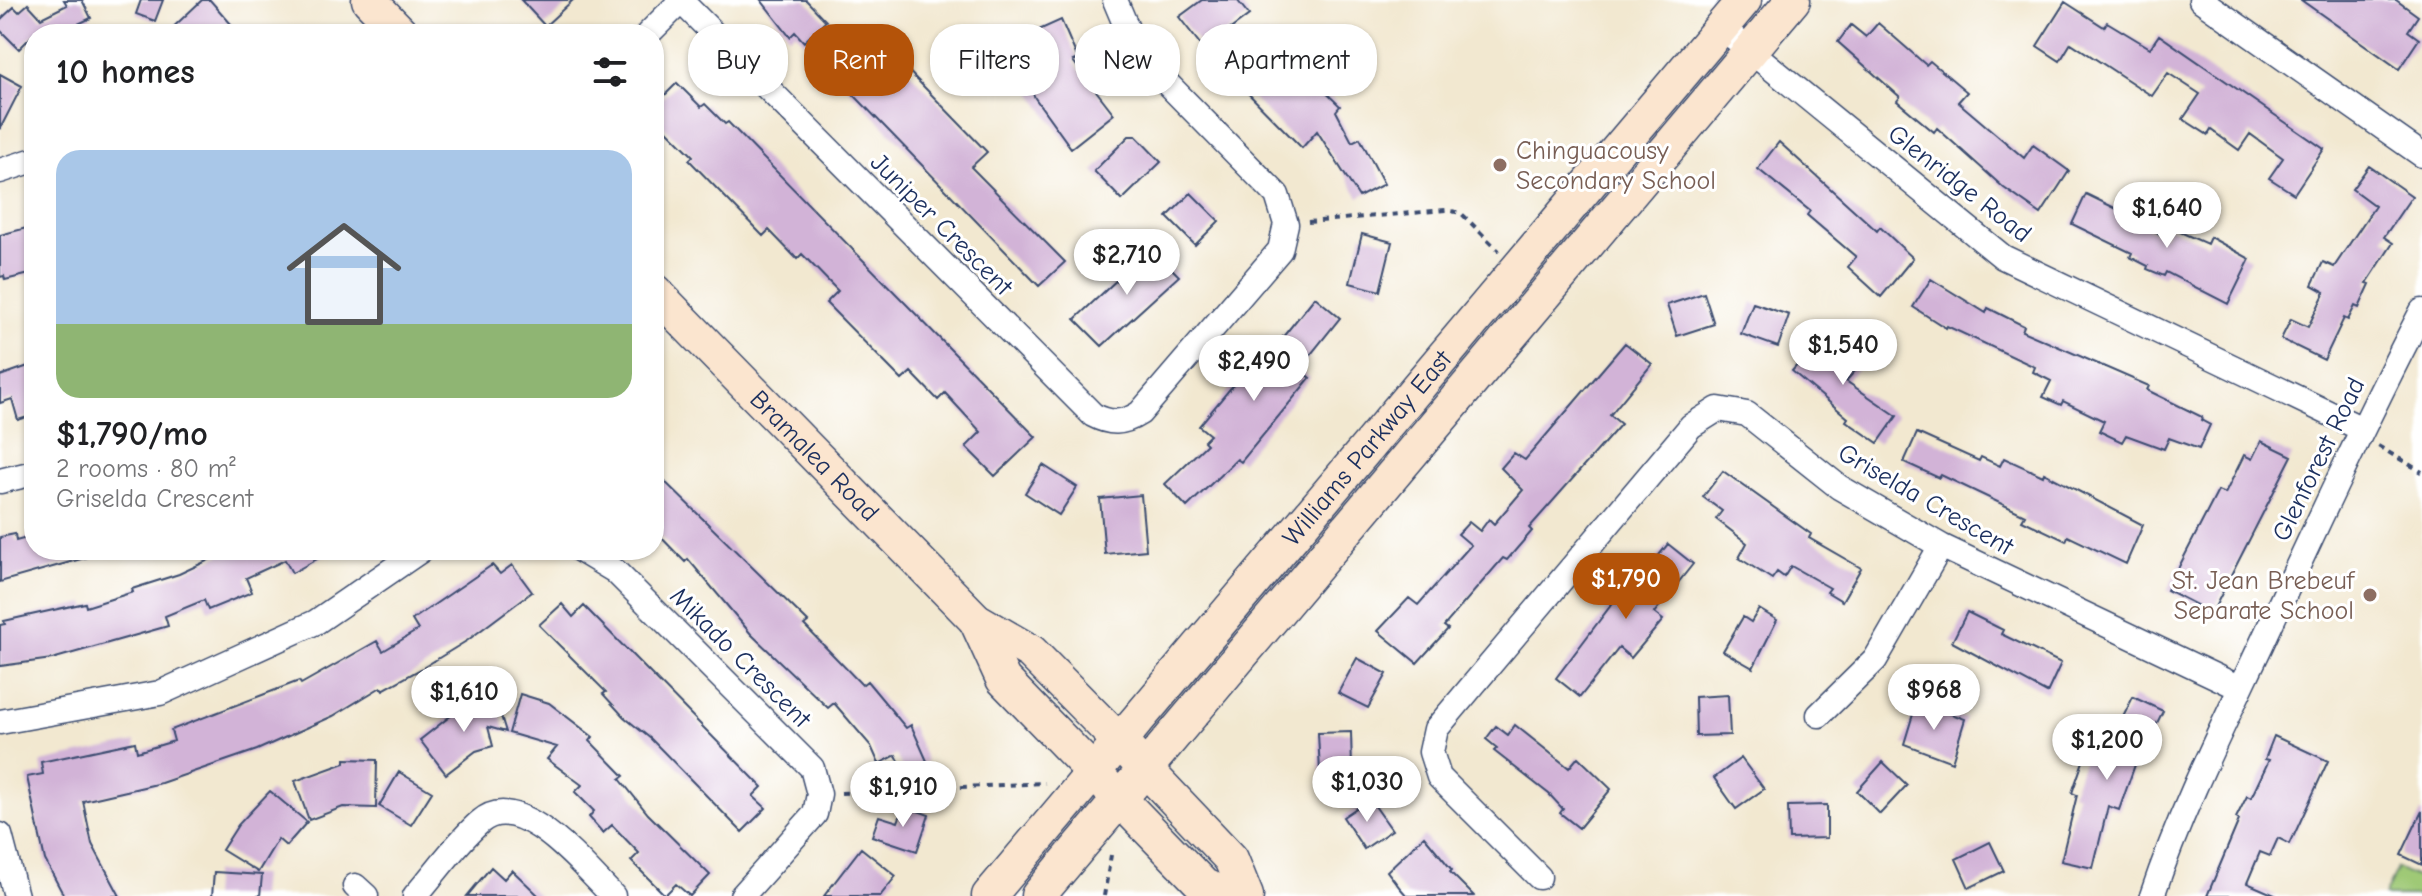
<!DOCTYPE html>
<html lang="en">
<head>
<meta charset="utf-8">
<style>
  body { margin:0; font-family:"Comic Neue",sans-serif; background:#f2f2f2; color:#202124; height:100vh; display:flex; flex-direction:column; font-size:30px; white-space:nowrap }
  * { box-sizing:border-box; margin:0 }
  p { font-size:26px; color:#757577 }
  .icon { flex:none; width:44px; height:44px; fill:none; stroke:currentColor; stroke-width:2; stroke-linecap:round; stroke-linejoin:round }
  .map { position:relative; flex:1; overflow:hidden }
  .drawer { position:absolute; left:24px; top:24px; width:640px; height:536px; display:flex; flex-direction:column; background:#fff; border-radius:32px; box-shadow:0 2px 6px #0004 }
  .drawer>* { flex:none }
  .banner { position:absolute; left:688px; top:24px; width:760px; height:72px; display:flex; gap:16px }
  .price { position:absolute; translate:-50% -68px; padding:0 18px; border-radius:28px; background:#fff; color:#222; font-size:26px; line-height:52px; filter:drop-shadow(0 2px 4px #0008) }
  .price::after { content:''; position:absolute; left:50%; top:48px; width:24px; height:18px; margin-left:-12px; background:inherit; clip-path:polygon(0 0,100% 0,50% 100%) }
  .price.selected { background:#b45309; color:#fff }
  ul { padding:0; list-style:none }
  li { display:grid; align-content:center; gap:16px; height:424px; padding:0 32px }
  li+li { border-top:2px solid #e0e0e0 }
  li span { display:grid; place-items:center; height:248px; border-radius:24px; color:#555 }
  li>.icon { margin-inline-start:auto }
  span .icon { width:144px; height:144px; fill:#fffc; stroke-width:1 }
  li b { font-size:34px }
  h2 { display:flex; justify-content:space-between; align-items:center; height:96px; padding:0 32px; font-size:34px }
  .chip { padding:0 28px; border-radius:32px; background:#fff; box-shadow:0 2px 6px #0004; font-size:28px; line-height:72px }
  .chip.selected { background:#b45309; color:#fff }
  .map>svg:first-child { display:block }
</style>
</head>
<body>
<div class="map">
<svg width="2422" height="896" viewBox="0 0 2422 896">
  <rect width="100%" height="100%" fill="#fff"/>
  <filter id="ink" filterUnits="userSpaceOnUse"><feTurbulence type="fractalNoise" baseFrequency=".0125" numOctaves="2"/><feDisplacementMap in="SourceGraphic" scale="16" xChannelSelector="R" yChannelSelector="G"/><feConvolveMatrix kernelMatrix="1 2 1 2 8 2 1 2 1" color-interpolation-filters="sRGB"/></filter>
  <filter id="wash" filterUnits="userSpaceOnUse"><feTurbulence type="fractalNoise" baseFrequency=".006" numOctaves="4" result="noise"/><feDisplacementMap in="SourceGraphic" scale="32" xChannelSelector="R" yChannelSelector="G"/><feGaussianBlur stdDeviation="1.8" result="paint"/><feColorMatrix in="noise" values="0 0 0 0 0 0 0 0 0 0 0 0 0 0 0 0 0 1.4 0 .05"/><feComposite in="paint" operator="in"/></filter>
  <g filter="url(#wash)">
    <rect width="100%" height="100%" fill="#f2e8d0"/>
    <!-- green -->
    <path fill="#9fc976" stroke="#5d7c6a" stroke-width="2" d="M2397,868L2422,880V896H2384Z"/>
    <g id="blocks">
      <!-- building -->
      <path fill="#d2b3d7" d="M64,0H82L91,18L57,34H34L19,49L0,30V20L14,7L19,12L28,4L41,18L67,5Z
        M141,0H163L155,21L136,14Z
        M202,0H210L231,24L220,34H166Z
        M521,0H573L545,26Z
        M761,0H806L826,21L804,42L795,32L790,37Z
        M1202,0H1237L1249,15L1204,49L1179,17Z
        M2301,0H2396L2418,16L2408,31L2419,39L2399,69Z
        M2065,2L2104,27L2107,22L2150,48L2159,35L2324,149L2294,194L2269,178L2283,158L2250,134L2239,150L2211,130L2208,135L2183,119L2200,94L2168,73L2152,96L2071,43L2060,61L2037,46Z
        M1061,20L1078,59L1073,61L1114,114L1071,148L1035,98L1010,43Z
        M1878,23L1926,65L1930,61L1967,92L1958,102L2024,158L2033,145L2069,171L2041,214L2004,188L1937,128L1934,132L1897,101L1900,97L1838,42L1851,25L1866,37Z
        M865,26L987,152L971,167L1065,262L1039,286L825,65Z
        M1265,34L1340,106L1336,111L1352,142L1360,138L1384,184L1359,197L1317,131L1302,148L1226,71Z
        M0,74L22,86L0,129Z
        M677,83L701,107L705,104L725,124L728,122L1036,437L995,476L966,447L981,432L945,393L938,400L911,372L902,380L826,303L838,291L802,254L797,259L769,230L763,236L689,160L693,156L654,117V106Z
        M1129,136H1136L1161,162L1122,200L1094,171Z
        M1779,142L1877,231L1880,227L1913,258L1881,297L1848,267L1856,257L1807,215L1810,211L1758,169Z
        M2369,166L2412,196L2384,237L2393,243L2367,283L2370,284L2359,308L2355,306L2348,320L2344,318L2324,360L2281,339L2291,319L2308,327L2325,292L2312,285L2323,262L2334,267L2375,206L2352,189Z
        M1191,193L1219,221L1195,245L1167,217Z
        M2086,194L2121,211L2119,215L2164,236L2169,227L2207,244L2210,237L2250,259L2228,304L2166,272L2164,276L2147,269L2148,266L2130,257L2132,253L2072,224Z
        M34,226V273L5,280L4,276L0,277V235Z
        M1362,234L1392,242L1380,291L1350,283Z
        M1151,248L1179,276L1102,346L1075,319Z
        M1931,279L1986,313L1988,308L2024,326L2022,331L2149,386L2147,390L2202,417L2201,420L2210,425L2199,449L2169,438L2164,449L2126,435L2122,442L2099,431L2104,421L2063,401L2061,405L2043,397L2051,381L2033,372L2035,367L1947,326L1946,328L1913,307Z
        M1704,293L1714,324L1677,336L1667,305Z
        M1315,297L1340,318L1299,369L1310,378L1241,462L1237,459L1187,507L1165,484L1207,444L1204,441L1210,435L1199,426L1268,343L1274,348Z
        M1753,303L1789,315L1778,347L1741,334Z
        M1826,332L1862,363L1846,381L1897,416L1878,443L1846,421L1848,418L1792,371Z
        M1625,343L1652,364L1610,415L1621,424L1529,528L1532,531L1507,560L1503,558L1444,626L1448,629L1417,663L1378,631L1409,598L1418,605L1471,545L1458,534L1469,522L1480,531L1489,519L1494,524L1523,490L1501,468L1514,453L1525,460Z
        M34,364V415L18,420L12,399L0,403V376Z
        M1917,433L1979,461L1981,457L2000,466L2004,458L2043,476L2044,473L2143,525L2126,564L2068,536L2066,541L2022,520L2025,515L1941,475L1939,478L1904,462Z
        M2261,441L2292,456L2212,613L2167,590L2218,491L2225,494L2244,455L2252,459Z
        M1043,465L1077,487L1059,515L1025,493Z
        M654,471L808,622L804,625L862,685L867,681L906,728L911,725L927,761L904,771L896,755L879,764L871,746L834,703L828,708L751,634L688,559L685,562L654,530Z
        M1723,471L1811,534L1809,538L1861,568L1842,601L1827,592L1830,588L1791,566L1784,577L1777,572L1772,579L1739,558L1747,543L1716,519L1722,511L1703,497Z
        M1141,495L1146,550L1105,554L1100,499Z
        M15,534L16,541L34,536V550H94L95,555L0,582V537Z
        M1668,544L1693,564L1654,613L1663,620L1631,658L1619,648L1580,697L1556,678L1624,588L1629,592Z
        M230,550H333L292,573L285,560L246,578L252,592L208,610L204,600L165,616L168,626L52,659L0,666V625L5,624L4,621L85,603L86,607L133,592L132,589L179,574Z
        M492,565L500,574L512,565L532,592L468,640L421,669L383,690L381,687L333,716L257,750L161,783L83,801L92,844L120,896H64L45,860L27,777L43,774L41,762L135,742L137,752L174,741L171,730L299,681L301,684L377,641L383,651L418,630L412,620Z
        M562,604L573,617L584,606L762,787L753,796L766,808L742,832L651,739L624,717L603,694L606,692L539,625Z
        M1759,609L1777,620L1753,668L1723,651L1743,617L1751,622Z
        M1967,612L2003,630L2001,634L2061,663L2047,693L1952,642Z
        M1357,658L1387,674L1368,708L1338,693Z
        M520,694L549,703L593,737L590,741L624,776L620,779L648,814L710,875L690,896L676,884L665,895L631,861L639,853L612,825L603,833L589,817L594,811L575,792L582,785L547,759L557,747L509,733Z
        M1728,695L1730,735L1696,736L1695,697Z
        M495,697L506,732L488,727L493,746L476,751L446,774L420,740L462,707Z
        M2133,697L2163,711L2145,747L2142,745L2119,810L2108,806L2093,868L2061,861L2077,795L2072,793L2088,747L2105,753Z
        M1917,701L1965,719L1952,762L1904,744Z
        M1515,725L1569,768L1578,757L1611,789L1579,828L1560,813L1563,809L1549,794L1494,751L1497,748L1486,739L1496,726L1508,735Z
        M1351,732L1352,770L1320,772L1318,733Z
        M2274,736L2328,761L2290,844L2278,838L2270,856L2260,852L2247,883L2277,896H2207L2239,820L2236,818L2247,796L2251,798L2269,760L2265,759Z
        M1741,758L1764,789L1736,809L1714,778Z
        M345,759L377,760L376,808L343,807L309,820L295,781L345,763Z
        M1883,762L1907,785L1880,814L1857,791Z
        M399,772L432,792L411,825L379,806Z
        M270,791L307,822L286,846L278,839L258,872L222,850L238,825Z
        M1370,799L1392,830L1364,849L1343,817Z
        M1827,805V838L1789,839L1788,806Z
        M904,806L929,815L917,851L872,836L879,816L898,822Z
        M2422,811V865L2401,855Z
        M1424,836L1452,870L1450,872L1474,896H1407L1400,888L1387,871Z
        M1990,842L2004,871L1969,888L1956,859Z
        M861,848L896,876L880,896H824Z
        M491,867L504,879L512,870L539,896H467Z
        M214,872L262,875L260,896H212Z"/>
    </g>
  </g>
  <g filter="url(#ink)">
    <use href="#blocks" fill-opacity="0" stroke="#3b4b6f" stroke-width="2"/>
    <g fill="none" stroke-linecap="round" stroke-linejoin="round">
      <defs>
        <path id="street" d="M2201,0L2422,155
          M681,1L1093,415C1110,424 1123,424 1140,413L1280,250L1286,224L1277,195L1150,66L1128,31L1115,0
          M1721,27L2003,257L2362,429
          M648,34L682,0
          M0,171L34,160
          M0,481L34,473
          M580,550L615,571L812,768L819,794L815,814L742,896
          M1819,715L1875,660L1941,546
          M0,722L160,693L316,622L421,550
          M0,835L16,896
          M1539,877L1439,777L1431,752L1436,729L1691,426L1718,409L1747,414L1839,487L1941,546L2240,688
          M355,886L366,896
          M415,896C436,872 456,843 480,822C520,786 586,870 613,896
          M2152,896C2181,810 2222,728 2261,645C2313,533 2365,421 2422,311"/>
        <g id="secondary">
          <path d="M369,0L402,34"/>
          <path id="s1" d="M654,291L976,620L1031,652L1118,740L1231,859L1246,896"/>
          <path d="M976,620L1003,679L1204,886L1228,896"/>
          <path id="s2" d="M989,896L1744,0"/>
          <path d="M1038,896L1793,0"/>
        </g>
      </defs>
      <!-- street casing -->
      <use href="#street" stroke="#3b4b6f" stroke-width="27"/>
      <!-- secondary casing -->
      <use href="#secondary" stroke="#3b4b6f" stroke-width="37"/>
      <!-- path -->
      <path stroke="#3b4b6f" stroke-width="4" stroke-dasharray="6 6" stroke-linecap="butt" d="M1308,222L1446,210L1461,213L1499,251
        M2378,446L2422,472
        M841,793L1045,783
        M1104,896L1111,855"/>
      <!-- street -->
      <use href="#street" stroke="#fff" stroke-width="24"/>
      <!-- secondary -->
      <use href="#secondary" stroke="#fbe5cf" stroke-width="34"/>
    </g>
  </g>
  <!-- markers -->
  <g fill="#8d6e63" stroke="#fff" stroke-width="3">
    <circle cx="1500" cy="165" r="8"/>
    <circle cx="2370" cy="595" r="8"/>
  </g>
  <g text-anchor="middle" stroke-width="6" stroke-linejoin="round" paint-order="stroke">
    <!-- education labels -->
    <g font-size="26" fill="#785e54" stroke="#fff" text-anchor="start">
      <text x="1516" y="159">Chinguacousy<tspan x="1516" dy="30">Secondary School</tspan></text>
      <text x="2354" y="589" text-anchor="end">St. Jean Brebeuf<tspan x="2354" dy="30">Separate School</tspan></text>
    </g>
    <!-- street labels -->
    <g font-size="26" fill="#1b2f5e" stroke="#fff">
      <text transform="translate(1960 183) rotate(38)" y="9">Glenridge Road</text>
      <text transform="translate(942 224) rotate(45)" y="9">Juniper Crescent</text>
      <text dy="9" stroke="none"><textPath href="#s2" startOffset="586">Williams Parkway East</textPath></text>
      <text dy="9" stroke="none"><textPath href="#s1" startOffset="230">Bramalea Road</textPath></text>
      <text transform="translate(2318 459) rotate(-64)" y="9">Glenforest Road</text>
      <text transform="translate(1926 499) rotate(30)" y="9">Griselda Crescent</text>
      <text transform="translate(741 657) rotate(45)" y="9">Mikado Crescent</text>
    </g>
  </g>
</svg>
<b class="price" style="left:2167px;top:250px">$1,640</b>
<b class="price" style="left:1127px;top:297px">$2,710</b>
<b class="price" style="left:1843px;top:387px">$1,540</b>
<b class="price" style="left:1254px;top:403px">$2,490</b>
<b class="price selected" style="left:1626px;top:621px">$1,790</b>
<b class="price" style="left:1934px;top:732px">$968</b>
<b class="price" style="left:464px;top:734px">$1,610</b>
<b class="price" style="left:2107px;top:782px">$1,200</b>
<b class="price" style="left:1367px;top:824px">$1,030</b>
<b class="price" style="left:903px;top:829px">$1,910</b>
<div class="banner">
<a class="chip">Buy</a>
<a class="chip selected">Rent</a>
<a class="chip">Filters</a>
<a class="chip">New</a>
<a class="chip">Apartment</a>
</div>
<section class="drawer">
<h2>10 homes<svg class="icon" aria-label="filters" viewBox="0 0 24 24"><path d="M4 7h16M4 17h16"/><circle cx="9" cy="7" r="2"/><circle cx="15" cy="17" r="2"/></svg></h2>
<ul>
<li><span style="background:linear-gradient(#a9c7e8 70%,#8fb573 0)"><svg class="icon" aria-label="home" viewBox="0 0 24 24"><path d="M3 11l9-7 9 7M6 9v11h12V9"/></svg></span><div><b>$1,790/mo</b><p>2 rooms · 80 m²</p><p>Griselda Crescent</p></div></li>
</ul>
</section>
</div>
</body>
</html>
